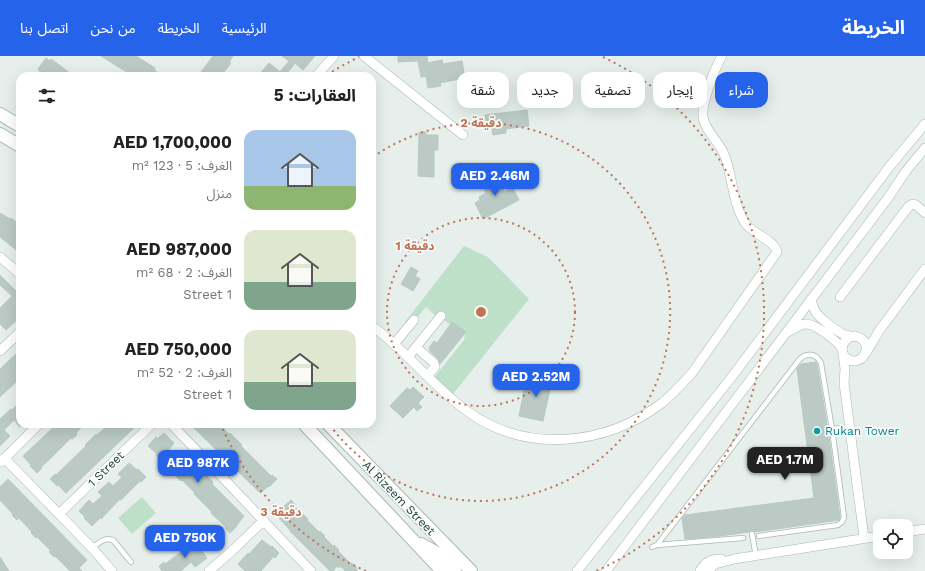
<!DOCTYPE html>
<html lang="ar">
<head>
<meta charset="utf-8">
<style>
  body { margin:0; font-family:"Work Sans","Noto Sans Arabic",sans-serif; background:#f6f6f6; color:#222; direction:rtl; height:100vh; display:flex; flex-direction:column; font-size:15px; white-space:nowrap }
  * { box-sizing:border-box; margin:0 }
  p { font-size:13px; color:#767676 }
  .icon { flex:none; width:22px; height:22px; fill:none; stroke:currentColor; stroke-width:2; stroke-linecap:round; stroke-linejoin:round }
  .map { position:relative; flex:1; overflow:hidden; direction:ltr }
  .sheet { position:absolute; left:16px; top:16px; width:360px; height:356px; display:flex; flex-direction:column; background:#fff; border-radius:12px; box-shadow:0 4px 16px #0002; direction:rtl }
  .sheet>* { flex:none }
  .banner { position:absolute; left:388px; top:16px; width:380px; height:36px; direction:rtl; display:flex; gap:8px }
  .fabs { position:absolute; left:873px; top:463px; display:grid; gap:8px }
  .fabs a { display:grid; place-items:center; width:40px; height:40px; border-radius:8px; background:#fff; box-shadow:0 4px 16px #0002; font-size:20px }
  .price { position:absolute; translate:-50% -34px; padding:0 9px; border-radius:8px; background:#2563eb; color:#fff; font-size:13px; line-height:26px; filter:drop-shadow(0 1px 2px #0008) }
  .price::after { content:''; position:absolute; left:50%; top:24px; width:12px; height:9px; margin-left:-6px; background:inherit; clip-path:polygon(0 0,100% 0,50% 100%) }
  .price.current { background:#222; color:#fff }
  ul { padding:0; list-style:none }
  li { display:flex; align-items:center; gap:12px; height:100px; padding:0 20px }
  li span { display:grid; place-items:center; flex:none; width:112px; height:80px; border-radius:12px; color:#555 }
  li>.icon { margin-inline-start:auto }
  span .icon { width:48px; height:48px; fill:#fffc; stroke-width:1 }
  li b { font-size:17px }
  h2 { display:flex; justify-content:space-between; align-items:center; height:48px; padding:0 20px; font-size:17px }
  .pill { padding:0 14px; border-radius:12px; background:#fff; box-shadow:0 4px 16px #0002; font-size:14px; line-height:36px }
  .pill.current { background:#2563eb; color:#fff }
  header { display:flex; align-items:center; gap:24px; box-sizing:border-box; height:56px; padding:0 20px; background:#2563eb; color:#fff }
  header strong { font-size:19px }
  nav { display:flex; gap:22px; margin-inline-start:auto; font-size:14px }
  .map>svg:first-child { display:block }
</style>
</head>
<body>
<header>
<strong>الخريطة</strong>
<nav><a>الرئيسية</a><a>الخريطة</a><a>من نحن</a><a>اتصل بنا</a></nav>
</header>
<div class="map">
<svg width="925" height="515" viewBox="0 0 925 515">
  <rect width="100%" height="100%" fill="#e6efeb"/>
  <!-- green -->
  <path fill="#bfe0c8" d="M464,190L488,201L529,243L450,342L432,324L464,284L465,278L451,267L449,268L442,262L437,261L426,251L410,270L405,266Z
    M142,441L156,457L132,478L118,462Z"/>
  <!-- building -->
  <path fill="#bbcac4" stroke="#b8c9c2" d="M101,0H136L155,12L154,14L163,20H133Z
    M213,0H233L229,6L231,7L224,16L222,15L218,20H198Z
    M282,0H315L303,14L295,7L285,20H258L269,7L280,16L289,5Z
    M398,0H427L428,7L442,4L443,8L462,5L465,22L440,27L441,30L428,32L426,20L421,21L418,5L398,6Z
    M46,2L50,5L51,3L74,20H43L39,17L40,15L38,13Z
    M527,54L529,70L506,73V77L493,79L491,68L487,69L485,59Z
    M419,76H426V79H438V94H434V121L418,120Z
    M495,118L504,136L513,132L519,144L483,163L475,147L480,144L479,141L486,137L480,125Z
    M0,157L10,163L11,162L16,166L15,168L20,171V197L0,181Z
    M411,211L418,215L415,220L420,223L413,235L401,228Z
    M0,219L17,236L20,232V261L6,274L0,268V252L12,240L0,229Z
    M452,266L466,276L440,308L438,303L429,294L430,293L429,292L434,285L437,287Z
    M17,297L20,300V322L0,341V313Z
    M816,306L817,308L828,374L840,461L839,464L755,476L752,474L749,476L720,480L685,483L682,462L685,459L814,442L797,313L801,308Z
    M544,318L553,320L543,365L519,360L526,324L538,326L539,323H543Z
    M413,331L424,341L418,347L422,351L417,355L414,351L403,362L390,350L407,332L410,334Z
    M20,346V371L14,364L4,374L10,380L0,390V363L11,353L12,354Z
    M57,368H85L76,377L77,379L72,383L71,382L50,403L41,411L42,412L37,417L30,410L31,409L23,400Z
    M109,368H138L66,437L58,429L57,430L50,423L55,418L56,419L86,390L85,389L96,378L97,379Z
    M190,368H219L229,378L230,377L242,389L241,390L271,420L272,419L277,423L269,431V430L260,437Z
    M164,377L174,387L168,395L177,404L184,398L213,426L212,428L244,460L237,469V470L230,477L225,472L226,471L211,457L212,456L194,438L195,437L182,424L181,425L176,420V419L156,399L157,398L148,390L156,381L157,383Z
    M129,407L137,414L138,413L146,421L141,426L140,425L121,444L120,443L101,463L100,462L92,470L84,462L85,461L79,455L89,444L93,448L102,440L98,436L109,426L113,430L122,421L118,418Z
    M8,423L87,504L79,512L82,515H70L55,500L54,501L49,496L51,495L37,481L36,482L31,477L32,476L19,462L17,464L12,459L13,458L0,444V431Z
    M291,444L296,449L294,450L308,463L307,464L319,476L320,475L325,480L324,481L333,490L334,489L339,494L338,495L351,508L352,507L357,512L356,513L358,515H344L345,514L340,510L339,512L337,510L333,515H330L290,475V474L277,460L284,452L283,451Z
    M262,484L271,491L272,490L279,497L275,502L273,501L261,515H245L238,508L248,497L249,498Z
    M196,485L203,494L202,495L207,502L195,511L191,506L181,515H162L159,510L164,506L165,508L181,496L180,494L186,490L187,491Z
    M0,501L9,515H0Z"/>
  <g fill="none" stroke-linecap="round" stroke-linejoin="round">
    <defs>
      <path id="service" d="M832,373L849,371
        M752,478L756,500
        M657,489L799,304C806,296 816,297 821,307L832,373L844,461L842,466L838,469L759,480
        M652,491L657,489L743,482
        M92,492C99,487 104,481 113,484L131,506"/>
      <path id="minor" d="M364,0L463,79
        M316,20L334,0
        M0,201L20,218
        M840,241L909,150L913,148L916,149L925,157
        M811,243C812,247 813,251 815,255C818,261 840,278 846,279C851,281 859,279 863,284C870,291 865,304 855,305C839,306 837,282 855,280
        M372,270C407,295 432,330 467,355C526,398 605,390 662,347C673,338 683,327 692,317L777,196C776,185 753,178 746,168C732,149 733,119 724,98C719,86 704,73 703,61C701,49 715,11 722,0
        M788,276C793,273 800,269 805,268C816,267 836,285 842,292
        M395,287L414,264
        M416,291L434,307L435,311L427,320
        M0,295L20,276
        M843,297L845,313L844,327L845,335L864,482
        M866,297L879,275L925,213
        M408,301L441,260
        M171,368L225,424L311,515
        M4,402L59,458L92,492L112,515
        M1,406L39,368
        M59,458L152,368
        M906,476L925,473
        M209,515L231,496L263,465
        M577,515L731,322L890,110L925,68
        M606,515L888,142L906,115L925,92
        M700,515C705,506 711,503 721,503
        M708,515L715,508L734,503L880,480"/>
      <path id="tertiary" d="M0,58L20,70
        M0,78L20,90
        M304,368L442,515
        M328,368L471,515
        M421,488L437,497L455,515"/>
    </defs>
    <!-- service casing -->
    <use href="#service" stroke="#a8b8b2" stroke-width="6"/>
    <!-- minor casing -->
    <use href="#minor" stroke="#a8b8b2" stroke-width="10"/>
    <!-- tertiary casing -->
    <use href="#tertiary" stroke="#a8b8b2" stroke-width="14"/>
    <!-- service -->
    <use href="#service" stroke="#fff" stroke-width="4.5"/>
    <!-- minor -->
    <use href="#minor" stroke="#fff" stroke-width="9"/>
    <!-- tertiary -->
    <use href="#tertiary" stroke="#fff" stroke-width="12"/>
  </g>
  <!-- distance rings -->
  <g fill="none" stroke="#c07456" stroke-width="2" stroke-dasharray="2 4">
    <circle cx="481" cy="256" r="94"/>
    <path d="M373 101A189 189 0 1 1 329 368"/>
    <path d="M366 515A283 283 0 0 1 221 369M327 19A283 283 0 0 1 359 1M603 1A283 283 0 0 1 596 515"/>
  </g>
  <!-- markers -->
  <circle fill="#0f9aa8" stroke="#f7fbf9" stroke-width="1.5" cx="817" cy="375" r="4"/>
  <g text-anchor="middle" stroke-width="3.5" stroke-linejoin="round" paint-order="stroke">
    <!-- culture labels -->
    <g font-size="12" fill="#0d838f" stroke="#f7fbf9" text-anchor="start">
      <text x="825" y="379">Rukan Tower</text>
    </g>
    <!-- street labels -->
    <g font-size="12" fill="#24423a" stroke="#f7fbf9">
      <text transform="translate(106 413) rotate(-44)" y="4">1 Street</text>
      <text transform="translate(399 442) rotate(46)" y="4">Al Rizeem Street</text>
    </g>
  </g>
  <circle cx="481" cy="256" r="6" fill="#c07456" stroke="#f7fbf9" stroke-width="2"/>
  <g font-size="12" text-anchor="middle" font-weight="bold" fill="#c07456" stroke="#f7fbf9" stroke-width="3.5" stroke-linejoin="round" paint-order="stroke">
    <text x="481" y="71">2 دقيقة</text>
    <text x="415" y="194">1 دقيقة</text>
    <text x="281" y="460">3 دقيقة</text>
  </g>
</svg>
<div class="fabs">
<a><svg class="icon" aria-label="locate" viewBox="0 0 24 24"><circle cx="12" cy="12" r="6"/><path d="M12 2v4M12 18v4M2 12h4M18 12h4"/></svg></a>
</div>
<b class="price" style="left:495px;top:141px">AED 2.46M</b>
<b class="price" style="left:536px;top:342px">AED 2.52M</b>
<b class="price current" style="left:785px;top:425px">AED 1.7M</b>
<b class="price" style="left:198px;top:428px">AED 987K</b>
<b class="price" style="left:185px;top:503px">AED 750K</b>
<div class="banner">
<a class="pill current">شراء</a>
<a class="pill">إيجار</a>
<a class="pill">تصفية</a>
<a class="pill">جديد</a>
<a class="pill">شقة</a>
</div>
<section class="sheet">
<h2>العقارات: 5<svg class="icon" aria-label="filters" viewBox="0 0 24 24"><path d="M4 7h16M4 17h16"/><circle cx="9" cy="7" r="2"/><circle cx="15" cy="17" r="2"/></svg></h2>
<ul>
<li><span style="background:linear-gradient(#a9c7e8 70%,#8fb573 0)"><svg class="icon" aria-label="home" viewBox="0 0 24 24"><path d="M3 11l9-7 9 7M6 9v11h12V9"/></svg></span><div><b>AED 1,700,000</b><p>الغرف: 5 · 123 m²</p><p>منزل</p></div></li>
<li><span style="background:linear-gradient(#dfe7d0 65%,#7fa58c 0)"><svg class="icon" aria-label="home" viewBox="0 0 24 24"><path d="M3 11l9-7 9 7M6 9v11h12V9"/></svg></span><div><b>AED 987,000</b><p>الغرف: 2 · 68 m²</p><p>1 Street</p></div></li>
<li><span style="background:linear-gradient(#dfe7d0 65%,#7fa58c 0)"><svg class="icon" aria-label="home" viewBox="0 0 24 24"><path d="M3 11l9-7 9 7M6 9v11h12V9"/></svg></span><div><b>AED 750,000</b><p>الغرف: 2 · 52 m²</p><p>1 Street</p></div></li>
</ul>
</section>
</div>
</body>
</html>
